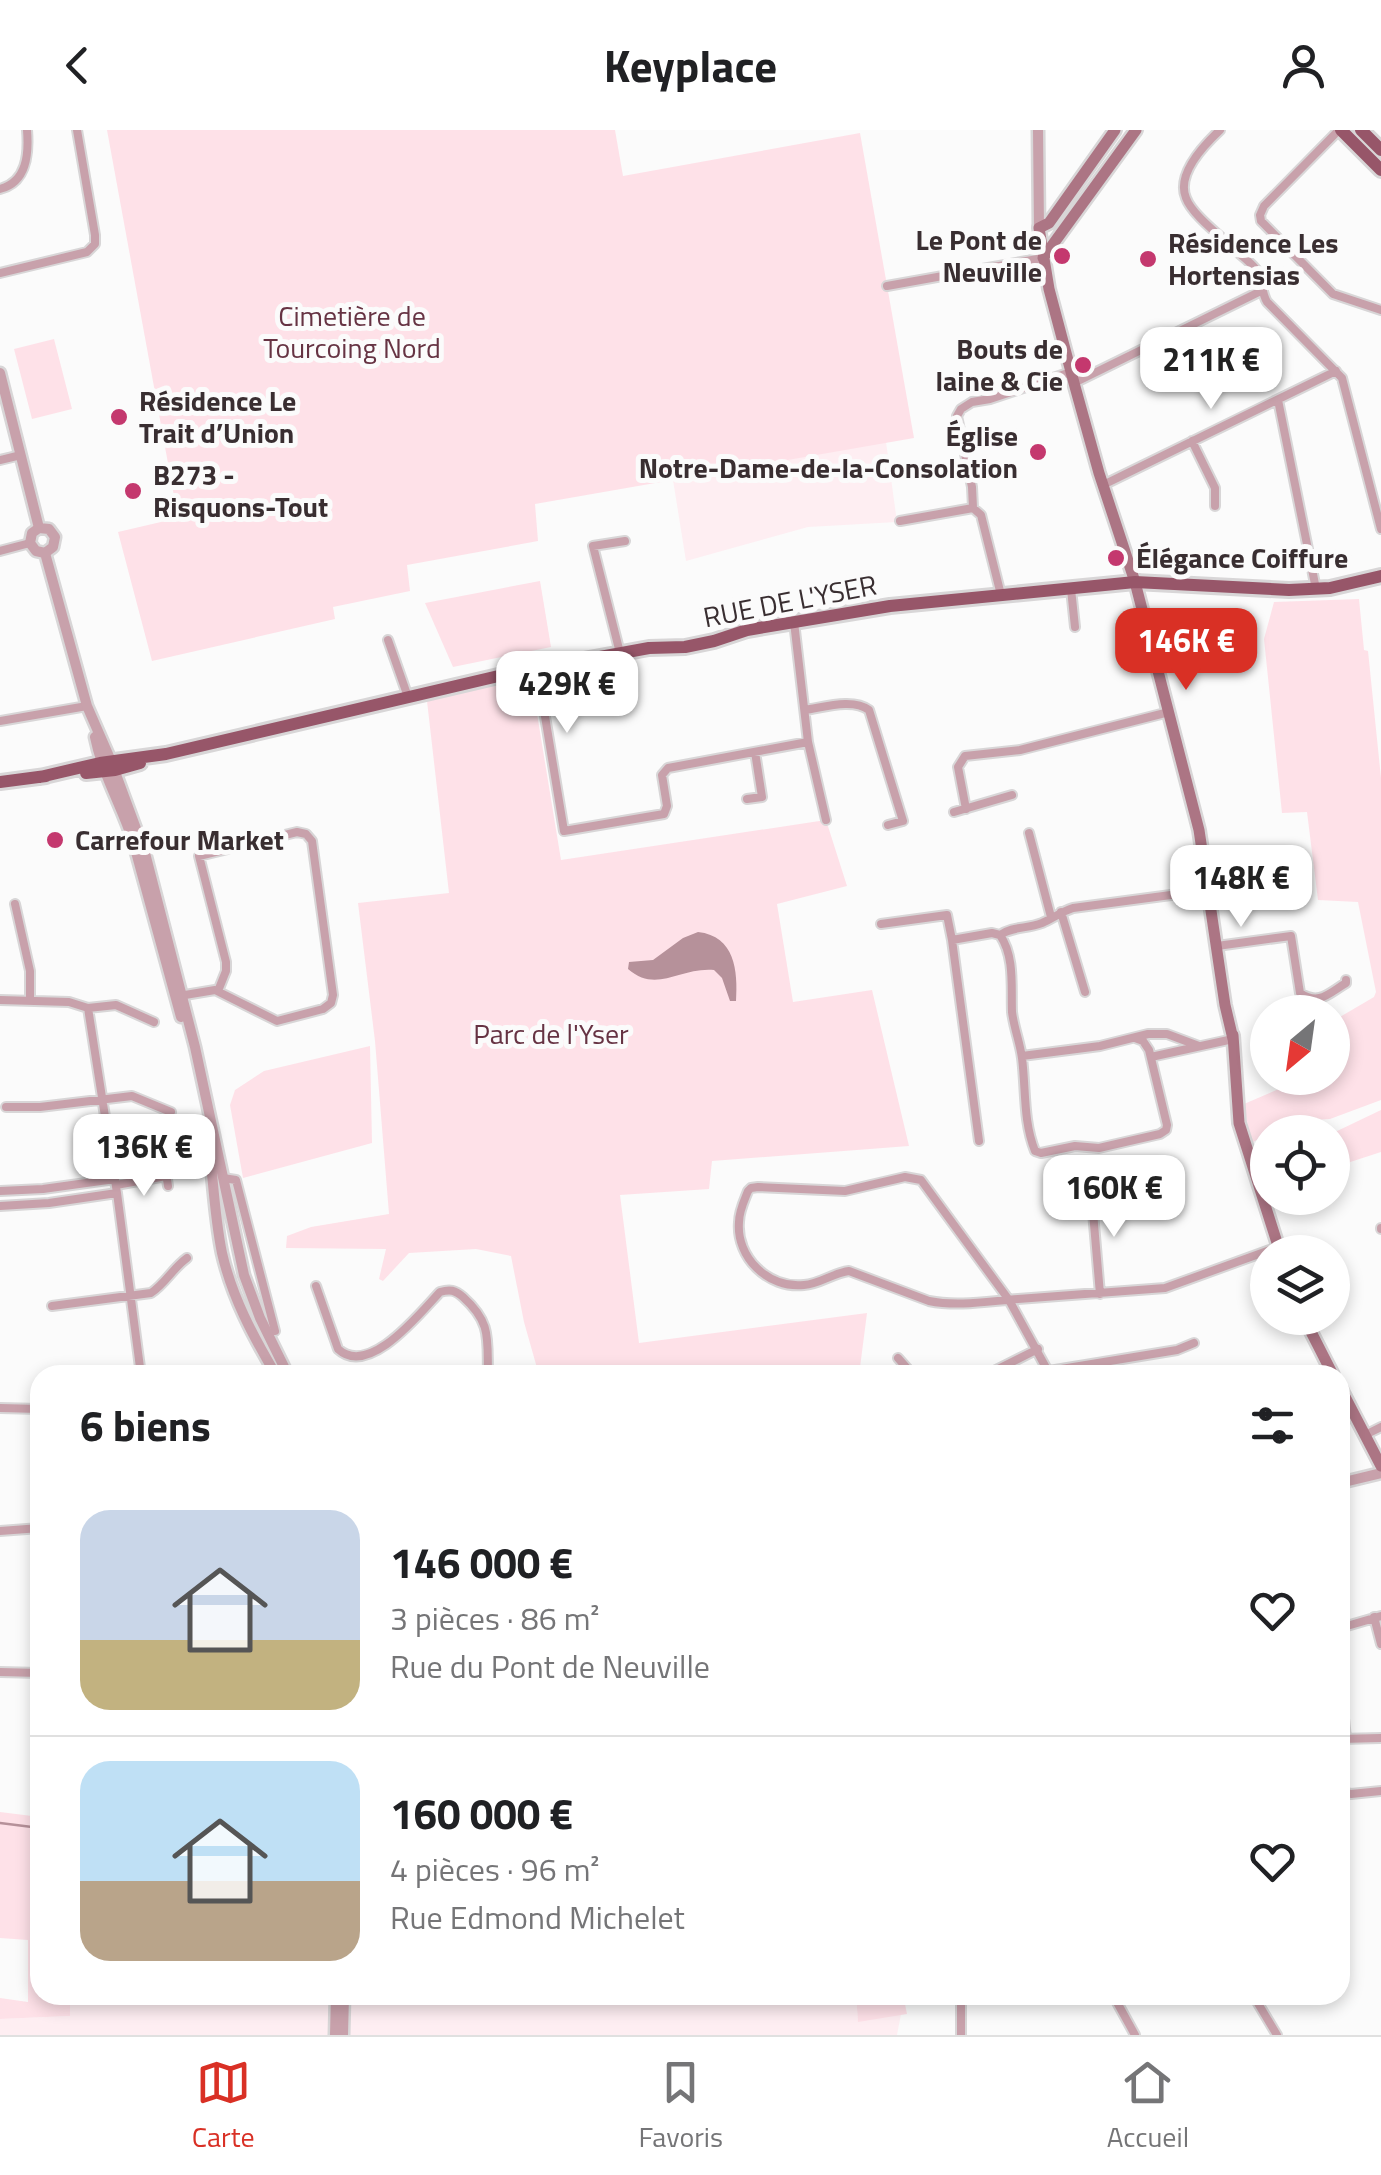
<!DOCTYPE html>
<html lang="fr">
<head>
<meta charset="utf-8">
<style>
  body { margin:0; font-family:"Titillium Web",sans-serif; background:#f6f6f6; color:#202124; height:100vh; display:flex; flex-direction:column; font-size:38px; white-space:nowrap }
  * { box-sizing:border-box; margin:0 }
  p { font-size:32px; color:#757577 }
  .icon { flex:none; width:55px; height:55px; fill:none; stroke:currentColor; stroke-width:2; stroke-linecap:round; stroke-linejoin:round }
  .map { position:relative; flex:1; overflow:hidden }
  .drawer { position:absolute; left:30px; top:1235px; width:1320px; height:640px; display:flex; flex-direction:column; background:#fff; border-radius:30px; box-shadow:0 5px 15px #0003 }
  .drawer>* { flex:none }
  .needle { width:65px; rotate:209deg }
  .controls { position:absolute; left:1250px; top:865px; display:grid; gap:20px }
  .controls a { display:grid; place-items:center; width:100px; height:100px; border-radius:50%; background:#fff; box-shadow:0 5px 15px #0003; font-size:50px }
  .price { position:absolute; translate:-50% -85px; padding:0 22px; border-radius:20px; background:#fff; color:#222; font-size:32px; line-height:65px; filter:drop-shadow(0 2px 5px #0008) }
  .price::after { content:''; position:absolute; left:50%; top:60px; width:30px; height:22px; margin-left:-15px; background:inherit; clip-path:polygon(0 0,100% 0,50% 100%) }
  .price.selected { background:#d93025; color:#fff }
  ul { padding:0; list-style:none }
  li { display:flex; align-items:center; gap:30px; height:250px; padding:0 50px }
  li+li { border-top:2px solid #e0e0e0 }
  li span { display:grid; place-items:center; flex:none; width:280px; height:200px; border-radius:30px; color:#555 }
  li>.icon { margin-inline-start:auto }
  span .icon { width:120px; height:120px; fill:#fffc; stroke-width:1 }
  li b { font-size:42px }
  h2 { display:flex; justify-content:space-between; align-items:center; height:120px; padding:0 50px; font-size:42px }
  header { display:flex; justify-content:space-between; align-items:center; height:130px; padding:0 50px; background:#fff; font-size:45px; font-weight:700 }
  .tabs { display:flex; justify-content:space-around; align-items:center; height:140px; border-top:2px solid #e0e0e0; background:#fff; font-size:28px; color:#757577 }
  .tabs a { display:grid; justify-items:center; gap:5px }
  .tabs .selected { color:#d93025 }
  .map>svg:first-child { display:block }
</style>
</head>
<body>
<header><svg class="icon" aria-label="back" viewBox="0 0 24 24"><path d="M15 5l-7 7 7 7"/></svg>Keyplace<svg class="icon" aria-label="person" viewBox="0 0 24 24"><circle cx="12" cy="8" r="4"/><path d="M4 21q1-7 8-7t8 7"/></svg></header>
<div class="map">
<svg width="1381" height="1905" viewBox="0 0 1381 1905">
  <rect width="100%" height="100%" fill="#fbfbfb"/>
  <!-- built -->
  <path fill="#feeef2" d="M886,312L897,392L808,397L686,431L673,350Z
    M70,1865H856L858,1891L901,1884L897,1905H0V1889L70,1886Z"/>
  <!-- green -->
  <path fill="#fee1e8" d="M107,0H615L623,46L860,3L914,308L535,374L538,411L407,435L410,461L333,477L335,489L152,531L118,402L178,388Z
    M54,209L72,279L32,289L14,219Z
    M540,451L551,517L453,537L425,473Z
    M1359,469L1364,520L1368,521L1381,648V970L1330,989L1298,991L1273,1002H1268L1267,1005L1251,1013L1244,974L1286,956L1284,948H1332L1333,891L1374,867L1376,862L1358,772L1318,770L1307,682L1282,683L1264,509L1274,472Z
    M531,547L561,730L826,690L847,756L777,774L793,872L872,860L909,1016L712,1031L709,1059L620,1065L639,1213L867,1183L859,1245H539L524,1192L511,1126L476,1119L409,1123L383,1151L379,1149L386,1119L286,1118L287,1106L311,1097L389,1084L375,911L358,773L449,763L427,571Z
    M370,916L372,1013L243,1048L230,975L235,960L264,941Z
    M1381,980V1022L1338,1036L1333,1020V1003Z
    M0,1682L40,1687V1865H70V1886L0,1889V1868L28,1872V1810L0,1808Z
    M856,1865H900L899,1874H905L907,1884L858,1892Z"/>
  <!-- water -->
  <path fill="#b6919a" d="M698,802C735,806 738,841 736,871H730L722,848L714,840C679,837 657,864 628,839L629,832L653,830L683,808Z"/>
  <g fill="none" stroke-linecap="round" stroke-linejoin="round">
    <!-- stream -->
    <path stroke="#b6919a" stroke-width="2.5" d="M0,1693L40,1698"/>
    <defs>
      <path id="minor" d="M1220,0C1204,15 1176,44 1186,68C1192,85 1222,107 1235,120C1242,126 1253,134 1258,142C1263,152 1261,162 1267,172L1342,248L1381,399
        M1339,0L1264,76L1260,85L1261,91L1333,164L1381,180
        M0,59C27,52 29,24 27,0
        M0,143L87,122L95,114V105L77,0
        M887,156L1043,128
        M1074,253L1261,161
        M1278,270L1316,459
        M1192,311L1215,358V376
        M0,330L21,325
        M1103,355L1336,241
        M900,391L973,378
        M0,421L30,413
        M1071,459L1075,497
        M1001,465L981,385L973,378L972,357L957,286L961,279L972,272L990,269L1071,242
        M794,492L808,612L826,690
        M388,510L408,567
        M620,523L593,416L625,411
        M537,538L564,701L664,684L667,676L662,645L668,638L808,612
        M805,580C825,577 853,568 869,580L903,691L888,695
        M0,591L87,576
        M747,669L762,667L755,622
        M966,679L958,637L965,626L1020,620L1169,582
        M954,682L1012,665
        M1029,703L1051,787
        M15,774L30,841V871
        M1061,782L1085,862
        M881,794L947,785L952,810L992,803L1000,805C1013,796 1027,799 1042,793C1053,788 1061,782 1073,778L1216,759
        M1000,805C1015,827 1011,857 1012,882C1014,898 1020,913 1022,928C1026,959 1023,991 1035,1021L1041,1023L1075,1016L1099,1018L1160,1004L1166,1000L1167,995L1149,920L1143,911L1135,908
        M952,810L979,1011
        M1217,816L1291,806L1300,863C1319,876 1329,863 1346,853V850
        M179,866L215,860L277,891L323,879L331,873L333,865L312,711L306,704L297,702L199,726L226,832V841L218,861
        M0,870L69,872L88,878L117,1063L141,1245
        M88,878L116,875L154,892
        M1022,926L1100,916L1148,904H1167L1199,916
        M1151,927L1233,909
        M6,977H40L132,966L171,982
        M165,1036L168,1056
        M223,1048L236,1050L275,1201
        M116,1055L166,1046
        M1091,1059L1100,1164
        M0,1061L43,1059L115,1049
        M0,1076L49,1073L117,1063
        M1381,1098V1099
        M316,1156L338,1219C369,1248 420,1183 440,1162C450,1159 455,1160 463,1167C492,1193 487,1209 488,1245
        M52,1176L151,1163C165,1154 173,1138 187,1128
        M898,1228L913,1245
        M1049,1241L1177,1220L1194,1213
        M986,1245L1038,1219
        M1050,1245L1009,1170L921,1050L905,1047L845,1061L758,1057L751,1058L748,1061C744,1071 739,1081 739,1092C736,1127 768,1159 804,1155C820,1154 833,1143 849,1141L929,1171C958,1177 990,1171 1018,1169L1165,1158L1278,1117
        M0,1278L40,1279
        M1365,1305L1381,1297
        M0,1401L40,1398
        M1374,1487L1381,1514
        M1340,1498L1381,1486
        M0,1542L40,1543
        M1340,1549L1346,1608
        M1340,1609L1381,1608
        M1340,1661L1351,1664L1381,1661
        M961,1865V1905
        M1113,1865L1135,1905
        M1253,1865L1277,1905"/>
      <path id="tertiary" d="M1038,0L1039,98
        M0,243L39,398
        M39,398L49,399L55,407L53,417L45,423
        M39,398L32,403L30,413L36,421L45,423
        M45,423L87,576L111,631L145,723L195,917L244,1145L260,1188L288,1245
        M95,607C103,646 121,674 133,711L181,887
        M208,1005C213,1044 214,1084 222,1123C232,1167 253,1206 276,1245
        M1340,1353L1381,1343
        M335,1905L336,1865
        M343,1905L344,1865"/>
      <path id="secondary" d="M1115,0L1049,93L1039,98L1049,159L1074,253L1099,343L1135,452L1199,700L1225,875L1233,909
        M1043,128L1136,0
        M1233,905L1239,993L1280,1122
        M1304,1188L1333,1245
        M1340,1257L1381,1336"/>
      <path id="primary" d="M1341,0L1381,40
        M1361,0L1381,20
        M86,643L115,640L140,633
        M40,647L100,633L166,624L507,544L649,518L685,517L714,511L747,500L890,476L1135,452L1289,460L1330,458L1381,446
        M0,652L46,646"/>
    </defs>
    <!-- minor casing -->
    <use href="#minor" stroke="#d8d6d7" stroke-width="12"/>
    <!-- tertiary casing -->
    <use href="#tertiary" stroke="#d8d6d7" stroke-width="15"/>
    <!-- secondary casing -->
    <use href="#secondary" stroke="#d8d6d7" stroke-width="16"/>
    <!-- primary casing -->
    <use href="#primary" stroke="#d8d6d7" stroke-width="18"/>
    <!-- minor -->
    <use href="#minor" stroke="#c8a1ab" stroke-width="8"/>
    <!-- tertiary -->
    <use href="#tertiary" stroke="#c8a1ab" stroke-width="10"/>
    <!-- secondary -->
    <use href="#secondary" stroke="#ac7584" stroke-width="11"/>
    <!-- primary -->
    <use href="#primary" stroke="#975669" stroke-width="12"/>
  </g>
  <!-- markers -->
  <g fill="#c4386e" stroke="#fbfbfb" stroke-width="4">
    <circle cx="1062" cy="126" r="10"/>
    <circle cx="1148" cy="129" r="10"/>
    <circle cx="1083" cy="235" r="10"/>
    <circle cx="119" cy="287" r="10"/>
    <circle cx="1038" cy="322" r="10"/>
    <circle cx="133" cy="361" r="10"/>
    <circle cx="1116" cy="428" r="10"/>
    <circle cx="55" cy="710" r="10"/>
  </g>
  <g text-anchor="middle" stroke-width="10" stroke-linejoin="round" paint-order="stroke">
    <!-- poi labels -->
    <g font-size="28" font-weight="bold" fill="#392e31" stroke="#fbfbfb" text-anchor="start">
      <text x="1042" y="120" text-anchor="end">Le Pont de<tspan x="1042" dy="32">Neuville</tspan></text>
      <text x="1168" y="123">Résidence Les<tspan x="1168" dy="32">Hortensias</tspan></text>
      <text x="1063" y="229" text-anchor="end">Bouts de<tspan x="1063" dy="32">laine &amp; Cie</tspan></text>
      <text x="139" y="281">Résidence Le<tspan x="139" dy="32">Trait d’Union</tspan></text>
      <text x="1018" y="316" text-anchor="end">Église<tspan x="1018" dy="32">Notre-Dame-de-la-Consolation</tspan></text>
      <text x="153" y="355">B273 -<tspan x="153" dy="32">Risquons-Tout</tspan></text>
      <text x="1136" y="438">Élégance Coiffure</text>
      <text x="75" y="720">Carrefour Market</text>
    </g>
    <!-- park labels -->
    <g font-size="28" fill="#663343" stroke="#fbfbfb">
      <text x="352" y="196">Cimetière de<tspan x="352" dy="32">Tourcoing Nord</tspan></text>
      <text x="551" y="914">Parc de l'Yser</text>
    </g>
    <!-- street labels -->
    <g font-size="28" fill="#392e31" stroke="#fbfbfb">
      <text transform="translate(790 471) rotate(-11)" y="10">RUE DE L'YSER</text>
    </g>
  </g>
</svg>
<div class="controls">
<a><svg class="needle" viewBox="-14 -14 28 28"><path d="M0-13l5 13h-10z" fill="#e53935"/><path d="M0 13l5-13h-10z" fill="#757577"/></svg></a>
<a><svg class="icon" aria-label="locate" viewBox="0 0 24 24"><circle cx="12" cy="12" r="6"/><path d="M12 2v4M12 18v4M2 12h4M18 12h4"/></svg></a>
<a><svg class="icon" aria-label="layers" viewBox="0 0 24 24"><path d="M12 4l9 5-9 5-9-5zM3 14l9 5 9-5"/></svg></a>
</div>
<b class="price" style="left:1211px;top:282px">211K €</b>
<b class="price selected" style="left:1186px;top:563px">146K €</b>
<b class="price" style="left:567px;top:606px">429K €</b>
<b class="price" style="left:1241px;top:800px">148K €</b>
<b class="price" style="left:144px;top:1069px">136K €</b>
<b class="price" style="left:1114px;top:1110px">160K €</b>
<section class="drawer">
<h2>6 biens<svg class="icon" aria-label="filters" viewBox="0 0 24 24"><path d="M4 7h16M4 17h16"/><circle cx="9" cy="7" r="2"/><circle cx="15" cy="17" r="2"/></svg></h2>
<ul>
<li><span style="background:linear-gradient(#c9d6e8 65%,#c2b280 0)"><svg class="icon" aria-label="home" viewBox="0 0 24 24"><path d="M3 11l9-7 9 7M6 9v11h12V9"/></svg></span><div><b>146 000 €</b><p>3 pièces · 86 m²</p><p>Rue du Pont de Neuville</p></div><svg class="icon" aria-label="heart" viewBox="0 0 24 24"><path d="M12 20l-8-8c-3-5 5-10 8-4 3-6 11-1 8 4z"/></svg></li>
<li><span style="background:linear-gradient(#bfe0f5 60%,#b9a48a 0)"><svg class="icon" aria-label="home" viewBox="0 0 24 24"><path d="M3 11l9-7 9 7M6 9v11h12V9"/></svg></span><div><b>160 000 €</b><p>4 pièces · 96 m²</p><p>Rue Edmond Michelet</p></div><svg class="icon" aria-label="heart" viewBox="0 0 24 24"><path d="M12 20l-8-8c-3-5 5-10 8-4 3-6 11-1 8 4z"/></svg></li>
</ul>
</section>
</div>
<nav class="tabs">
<a class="selected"><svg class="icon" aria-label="map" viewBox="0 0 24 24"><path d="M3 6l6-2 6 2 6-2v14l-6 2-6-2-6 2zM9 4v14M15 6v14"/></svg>Carte</a>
<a><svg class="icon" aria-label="saved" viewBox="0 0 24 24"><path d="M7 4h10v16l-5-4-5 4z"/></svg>Favoris</a>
<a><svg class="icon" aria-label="home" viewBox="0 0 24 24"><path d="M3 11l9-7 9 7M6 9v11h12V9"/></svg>Accueil</a>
</nav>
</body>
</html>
